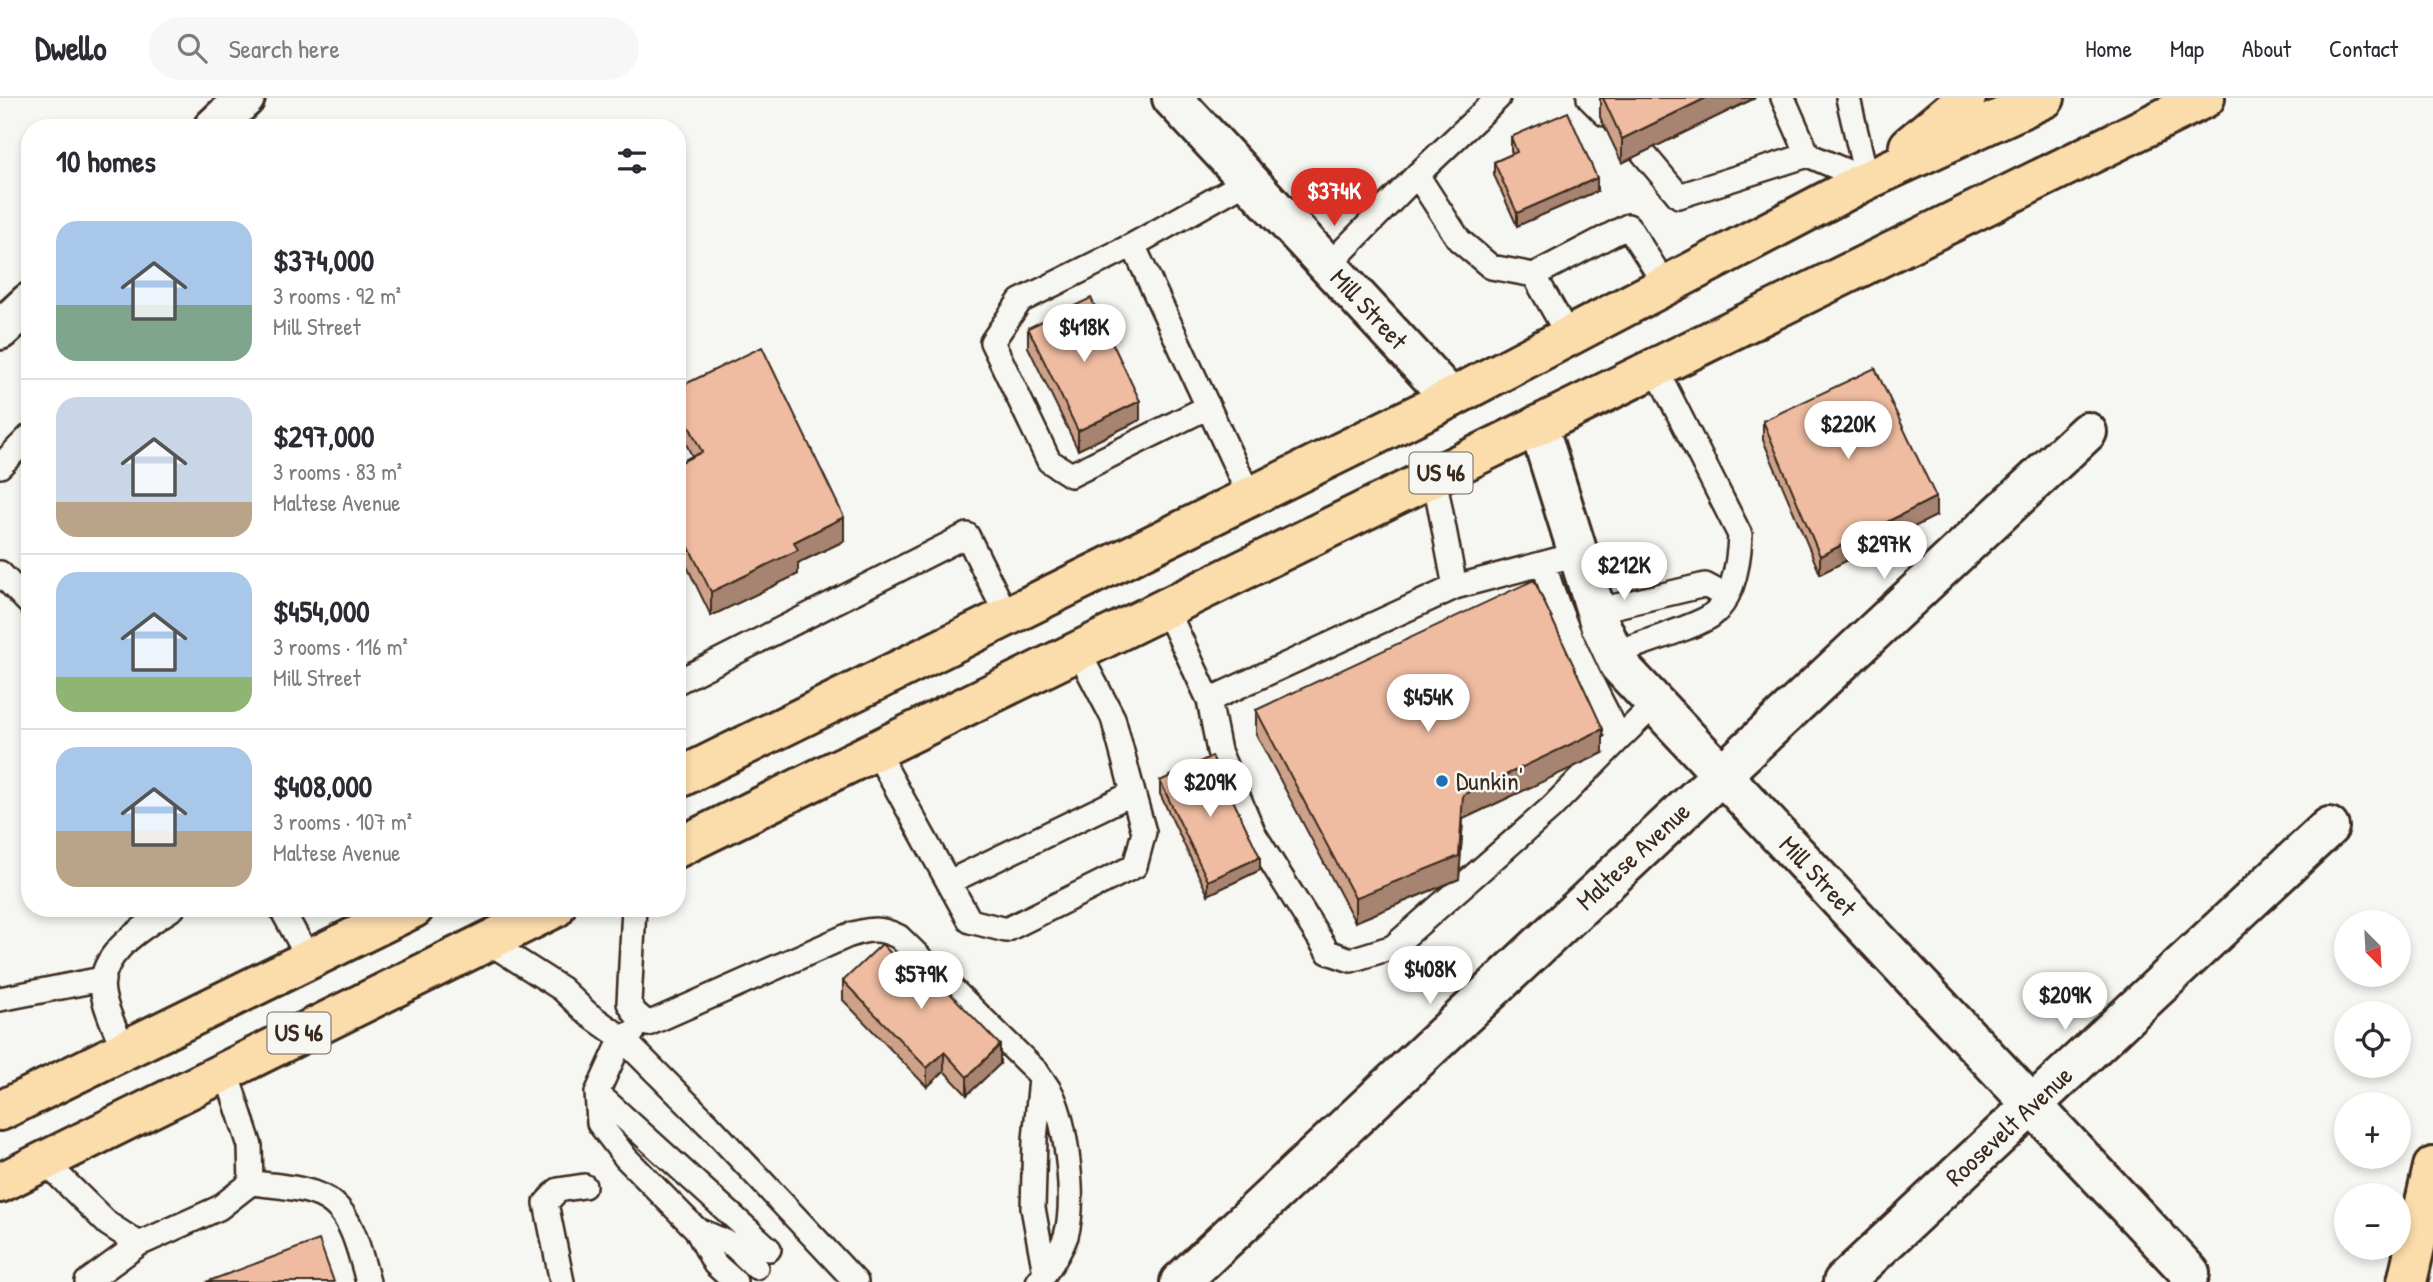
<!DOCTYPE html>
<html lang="en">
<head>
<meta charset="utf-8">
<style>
  body { margin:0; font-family:"Patrick Hand",sans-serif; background:#f7f7f7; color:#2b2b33; height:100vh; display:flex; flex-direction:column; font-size:26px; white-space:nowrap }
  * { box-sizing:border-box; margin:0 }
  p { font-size:23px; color:#7c7c81 }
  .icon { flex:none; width:38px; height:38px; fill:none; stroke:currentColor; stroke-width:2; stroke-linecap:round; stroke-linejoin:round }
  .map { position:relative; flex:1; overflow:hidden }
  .drawer { position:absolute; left:21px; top:21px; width:665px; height:798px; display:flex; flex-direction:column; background:#fff; border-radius:28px; box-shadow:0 4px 10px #0003 }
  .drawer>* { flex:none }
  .needle { width:46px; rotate:156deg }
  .tools { position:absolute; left:2334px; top:812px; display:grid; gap:14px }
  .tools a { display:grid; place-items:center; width:77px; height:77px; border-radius:50%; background:#fff; box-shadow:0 4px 10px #0003; font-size:35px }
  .price { position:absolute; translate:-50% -60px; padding:0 16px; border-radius:24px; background:#fff; color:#222; font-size:23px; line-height:46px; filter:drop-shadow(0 2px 4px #0008) }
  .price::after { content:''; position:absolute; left:50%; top:42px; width:21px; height:16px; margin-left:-10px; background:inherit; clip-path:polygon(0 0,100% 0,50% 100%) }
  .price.active { background:#d93025; color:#fff }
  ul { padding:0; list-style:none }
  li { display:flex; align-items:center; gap:21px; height:175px; padding:0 35px }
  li+li { border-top:2px solid #e1e1e2 }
  li span { display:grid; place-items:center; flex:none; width:196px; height:140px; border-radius:21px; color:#555 }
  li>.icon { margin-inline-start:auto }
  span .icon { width:84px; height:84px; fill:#fffc; stroke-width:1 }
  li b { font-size:30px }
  h2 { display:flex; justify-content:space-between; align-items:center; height:84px; padding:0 35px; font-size:30px }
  header { display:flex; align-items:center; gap:42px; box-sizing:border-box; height:98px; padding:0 35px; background:#fff; border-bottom:2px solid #e1e1e2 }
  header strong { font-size:33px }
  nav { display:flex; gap:38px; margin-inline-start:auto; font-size:24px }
  .search { width:490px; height:63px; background:#f7f7f7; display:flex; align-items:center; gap:18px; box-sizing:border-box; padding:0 24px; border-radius:38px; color:#7c7c81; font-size:26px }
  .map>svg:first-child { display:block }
</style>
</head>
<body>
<header>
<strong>Dwello</strong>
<div class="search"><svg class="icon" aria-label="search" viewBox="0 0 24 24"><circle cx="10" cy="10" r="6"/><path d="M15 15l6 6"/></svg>Search here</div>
<nav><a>Home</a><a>Map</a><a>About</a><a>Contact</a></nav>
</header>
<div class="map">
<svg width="2433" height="1184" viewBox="0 0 2433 1184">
  <rect width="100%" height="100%" fill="#f6f6f2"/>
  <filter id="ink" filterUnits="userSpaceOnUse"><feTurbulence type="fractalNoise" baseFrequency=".0143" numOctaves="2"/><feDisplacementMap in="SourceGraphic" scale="14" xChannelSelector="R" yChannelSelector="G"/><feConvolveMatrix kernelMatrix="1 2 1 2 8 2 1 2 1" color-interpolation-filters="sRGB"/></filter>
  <g filter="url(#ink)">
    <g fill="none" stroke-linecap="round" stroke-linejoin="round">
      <defs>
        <path id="lane" d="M1589,0L1605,16
          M1783,0L1808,57
          M1848,0L1867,82
          M1643,55L1679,98L1808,57L1867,82
          M1417,77L1498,0
          M1133,147L1250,399
          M1328,168L1417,77L1459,142L1491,169L1534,177
          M1569,239L1534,177L1628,128L1666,188
          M1208,309L1071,377L1049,363L992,244L1020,203L1133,147L1249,82
          M0,368L30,338
          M1434,378L1455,489
          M0,475L30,506
          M1166,510L1209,602L1219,653L1254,736L1328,854L1351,862L1393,849L1551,710L1620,640C1590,583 1562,528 1544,467
          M1595,513L1705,487L1726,498
          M1615,555C1635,547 1699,528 1712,517C1734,500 1739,462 1740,437L1655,269
          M677,584L967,437L1007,518
          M1209,602L1455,489L1578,456
          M1620,640L1656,605
          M876,653L970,823L1006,832L1135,768L1144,734L1133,695L1113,620L1078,553
          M949,784L1133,695
          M281,810L309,861
          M634,810L629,905L635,915L648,926L847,838C867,831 880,829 899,839L1037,974C1042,982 1048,989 1052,997C1067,1029 1076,1104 1066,1138C1060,1155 1049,1170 1038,1184
          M487,843L562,891L588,916L622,940L709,1027L856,1184
          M0,901L102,881
          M633,934L622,940L597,995L599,1025L626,1060L696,1131L715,1166L735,1184
          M124,952C117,934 106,914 103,895C96,855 146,828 173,810
          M225,971L250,1048L251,1085
          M1041,981L1035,1041L1033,1110L1045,1175
          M597,995L769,1151
          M44,1063L108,1126L139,1146
          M696,1131L733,1147L756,1169
          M87,1184L139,1146L219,1110L251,1085C337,1093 346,1099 368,1184
          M562,1184L546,1105L558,1092L584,1088"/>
        <path id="street" d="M1172,0L1451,300
          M213,30L245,0
          M0,232L30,204
          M1538,327L1600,526L1619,567L2190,1175
          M1180,1184L2087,334
          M1843,1184L2329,729"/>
        <path id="highway" d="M1909,48L1966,0
          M677,681L1451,300L1867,82L2045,0
          M677,750L2205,0
          M0,1013L414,810
          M0,1085L555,810
          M2407,1184L2433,1069"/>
      </defs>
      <!-- lane casing -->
      <use href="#lane" stroke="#3b2a1e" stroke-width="28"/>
      <!-- street casing -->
      <use href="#street" stroke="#3b2a1e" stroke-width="44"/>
      <!-- highway casing -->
      <use href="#highway" stroke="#3b2a1e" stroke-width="44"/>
      <!-- lane -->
      <use href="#lane" stroke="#f6f6f2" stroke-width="23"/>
      <!-- street -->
      <use href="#street" stroke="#f6f6f2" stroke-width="38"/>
      <!-- highway -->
      <use href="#highway" stroke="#fbdcab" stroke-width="38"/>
    </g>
    <!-- wall -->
    <path fill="#cea28a" stroke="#3b2a1e" stroke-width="2" d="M1600,0H1755L1622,65L1600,19Z
      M1511,39L1597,93L1517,128L1494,77V64L1512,56L1511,52Z
      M1028,230L1140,322L1078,352L1028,249Z
      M677,290L844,443L798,465V476L711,518L677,448V366L692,358L677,327Z
      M1763,323L1936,418L1820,476L1763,342Z
      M1256,612L1603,655L1463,721L1459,781L1355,824L1256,636Z
      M1160,683L1260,772L1208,797L1160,696Z
      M843,883L1000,966L967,997L944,973L927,989L843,902Z"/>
    <!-- shaded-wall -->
    <path fill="#a78471" stroke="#3b2a1e" stroke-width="2" d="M1706,0H1755L1622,65V41Z
      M1597,80V93L1517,128V115Z
      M1140,303V322L1078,352V333Z
      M1936,399V418L1820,476V458Z
      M844,419V443L798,465V476L711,518V494L794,444Z
      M1603,631V655L1463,721L1459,781L1355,824V800L1463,697Z
      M1260,759V772L1208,797V783Z
      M1000,947V966L967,997V979Z
      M944,954V973L927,989V970Z"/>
    <!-- building -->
    <path fill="#efbca1" stroke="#3b2a1e" stroke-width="2" d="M1603,0H1706L1622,41Z
      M1568,14L1597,80L1517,115L1494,64L1517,54L1511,39Z
      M1091,200L1140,303L1078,333L1028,230Z
      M762,249L844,419L794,444L798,452L711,494L677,425V366L702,354L677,304V290Z
      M1875,270L1936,399L1820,458L1763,323Z
      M1534,482L1603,631L1463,697L1459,758L1355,800L1256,612Z
      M1212,658L1260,759L1208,783L1160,683Z
      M882,846L903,868L914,858L1000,947L967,979L944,954L927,970L843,883Z
      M319,1142L334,1184H206Z"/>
  </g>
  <!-- markers -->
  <circle fill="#1f6fb2" stroke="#f6f6f2" stroke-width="2.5" cx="1442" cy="683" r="7"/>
  <g text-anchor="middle" stroke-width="5" stroke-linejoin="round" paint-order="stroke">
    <!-- shield labels -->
    <g fill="#f6f6f2" stroke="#73675e" stroke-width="2">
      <rect x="1409.5" y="354.5" width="63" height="41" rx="5"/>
      <rect x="267.5" y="914.5" width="63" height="41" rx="5"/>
    </g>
    <g font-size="24" font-weight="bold" fill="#3b2a1e">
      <text x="1441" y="383">US 46</text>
      <text x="299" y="943">US 46</text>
    </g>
    <!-- street labels -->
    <g font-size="26" fill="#3b2a1e" stroke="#f6f6f2">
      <text transform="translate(1369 211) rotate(47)" y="9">Mill Street</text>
      <text transform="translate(1633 758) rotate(-43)" y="9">Maltese Avenue</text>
      <text transform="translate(1818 778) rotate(47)" y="9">Mill Street</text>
      <text transform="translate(2009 1028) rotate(-43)" y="9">Roosevelt Avenue</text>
    </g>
    <!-- poi labels -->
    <g font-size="26" fill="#3b2a1e" stroke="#f6f6f2" text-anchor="start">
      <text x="1456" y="692">Dunkin'</text>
    </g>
  </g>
</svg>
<div class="tools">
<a><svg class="needle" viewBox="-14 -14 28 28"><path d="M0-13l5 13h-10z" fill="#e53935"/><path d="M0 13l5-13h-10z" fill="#7c7c81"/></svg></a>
<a><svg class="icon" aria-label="locate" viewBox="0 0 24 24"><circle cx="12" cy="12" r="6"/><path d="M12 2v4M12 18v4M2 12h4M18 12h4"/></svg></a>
<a>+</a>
<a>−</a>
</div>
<b class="price active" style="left:1334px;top:130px">$374K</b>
<b class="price" style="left:1084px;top:266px">$418K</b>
<b class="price" style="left:1848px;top:363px">$220K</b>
<b class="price" style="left:1884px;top:483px">$297K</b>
<b class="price" style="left:1624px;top:504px">$212K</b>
<b class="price" style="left:1428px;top:636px">$454K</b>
<b class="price" style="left:1210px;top:721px">$209K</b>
<b class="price" style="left:1430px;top:908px">$408K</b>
<b class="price" style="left:921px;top:913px">$579K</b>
<b class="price" style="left:2065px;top:934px">$209K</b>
<section class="drawer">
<h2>10 homes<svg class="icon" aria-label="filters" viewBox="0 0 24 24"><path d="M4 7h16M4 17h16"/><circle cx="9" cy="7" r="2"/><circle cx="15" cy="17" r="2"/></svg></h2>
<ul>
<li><span style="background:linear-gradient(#a9c7e8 60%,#7fa58c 0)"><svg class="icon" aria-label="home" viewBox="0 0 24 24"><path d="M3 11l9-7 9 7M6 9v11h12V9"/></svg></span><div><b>$374,000</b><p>3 rooms · 92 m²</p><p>Mill Street</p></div></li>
<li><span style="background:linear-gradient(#c9d6e8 75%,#b9a48a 0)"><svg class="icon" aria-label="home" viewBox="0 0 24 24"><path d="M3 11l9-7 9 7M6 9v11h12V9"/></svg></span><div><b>$297,000</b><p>3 rooms · 83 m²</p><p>Maltese Avenue</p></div></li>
<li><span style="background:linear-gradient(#a9c7e8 75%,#8fb573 0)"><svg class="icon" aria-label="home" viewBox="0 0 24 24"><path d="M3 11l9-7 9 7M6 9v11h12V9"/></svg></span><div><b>$454,000</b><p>3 rooms · 116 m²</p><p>Mill Street</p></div></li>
<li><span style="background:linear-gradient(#a9c7e8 60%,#b9a48a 0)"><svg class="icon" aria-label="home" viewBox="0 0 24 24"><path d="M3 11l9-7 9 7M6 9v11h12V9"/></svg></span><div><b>$408,000</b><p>3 rooms · 107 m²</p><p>Maltese Avenue</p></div></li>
</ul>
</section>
</div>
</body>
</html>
